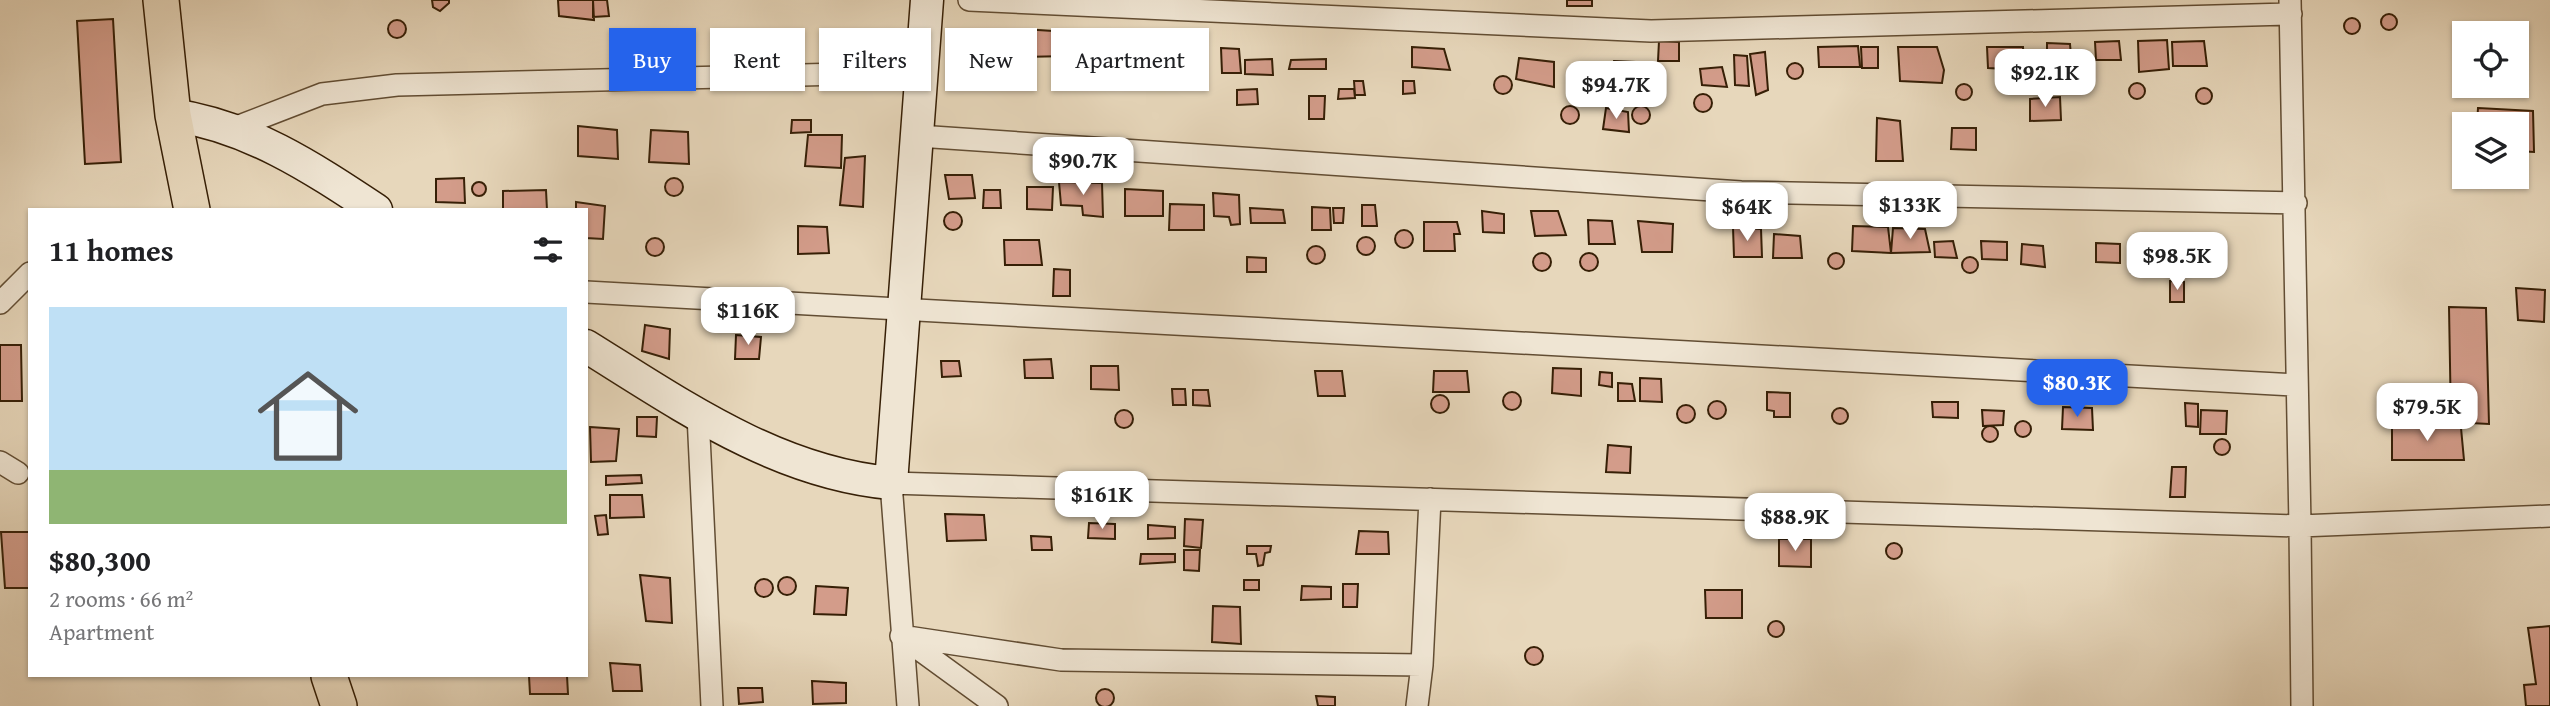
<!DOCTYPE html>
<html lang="en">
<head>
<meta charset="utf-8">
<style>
  body { margin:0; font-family:"Gentium Book Plus",serif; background:#f2f2f2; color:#202124; height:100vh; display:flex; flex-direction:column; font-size:26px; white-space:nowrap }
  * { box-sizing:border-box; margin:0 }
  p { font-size:23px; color:#757577 }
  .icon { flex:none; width:38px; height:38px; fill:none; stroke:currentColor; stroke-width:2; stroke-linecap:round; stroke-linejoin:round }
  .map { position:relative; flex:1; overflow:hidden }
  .drawer { position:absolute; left:28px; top:208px; width:560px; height:469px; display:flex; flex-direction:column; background:#fff; border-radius:0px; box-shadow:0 2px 5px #0004 }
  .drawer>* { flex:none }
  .banner { position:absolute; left:609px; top:28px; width:665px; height:63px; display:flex; gap:14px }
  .fabs { position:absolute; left:2452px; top:21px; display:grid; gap:14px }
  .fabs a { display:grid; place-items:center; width:77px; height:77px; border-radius:0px; background:#fff; box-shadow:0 2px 5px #0004; font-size:35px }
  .price { position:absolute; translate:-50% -60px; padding:0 16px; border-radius:14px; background:#fff; color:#222; font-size:23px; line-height:46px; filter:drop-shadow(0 2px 4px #0008) }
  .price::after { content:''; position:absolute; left:50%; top:42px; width:21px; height:16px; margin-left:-10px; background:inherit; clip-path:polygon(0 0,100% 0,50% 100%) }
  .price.current { background:#2563eb; color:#fff }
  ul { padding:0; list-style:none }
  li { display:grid; align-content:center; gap:14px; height:371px; padding:0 21px }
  li span { display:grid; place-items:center; height:217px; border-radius:0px; color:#555 }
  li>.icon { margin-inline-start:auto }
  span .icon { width:126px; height:126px; fill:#fffc; stroke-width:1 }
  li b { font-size:30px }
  h2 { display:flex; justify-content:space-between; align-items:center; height:84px; padding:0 21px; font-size:30px }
  .pill { padding:0 24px; border-radius:0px; background:#fff; box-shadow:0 2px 5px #0004; font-size:24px; line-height:63px }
  .pill.current { background:#2563eb; color:#fff }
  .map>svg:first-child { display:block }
</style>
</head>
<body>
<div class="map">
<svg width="2550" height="706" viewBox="0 0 2550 706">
  <rect width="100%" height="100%" fill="#e7d7bb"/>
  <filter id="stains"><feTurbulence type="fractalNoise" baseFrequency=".00286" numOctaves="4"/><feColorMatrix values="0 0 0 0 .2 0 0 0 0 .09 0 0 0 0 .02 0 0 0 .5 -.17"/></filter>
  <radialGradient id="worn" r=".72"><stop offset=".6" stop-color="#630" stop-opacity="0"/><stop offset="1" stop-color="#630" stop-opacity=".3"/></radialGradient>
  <!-- building -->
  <path fill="#d39c8a" stroke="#361f06" stroke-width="2" d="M432,0H449V3L440,11L433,7Z
    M558,0H593L594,20L559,16Z
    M593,0H607L609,16L593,17Z
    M1567,0H1592V6H1567Z
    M2381 22a8 8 0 1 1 16 0a8 8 0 1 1-16 0Z
    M2344 26a8 8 0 1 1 16 0a8 8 0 1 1-16 0Z
    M113,19L121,162L85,164L77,21Z
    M388 29a9 9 0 1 1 18 0a9 9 0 1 1-18 0Z
    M1022,29L1069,32L1068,56L1022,57Z
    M986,31L984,55L959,53L957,32Z
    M992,32L1009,33L1010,46H991Z
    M2167,40L2169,69L2139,72L2138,41Z
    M1659,41L1679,42V61H1658Z
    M2119,41L2121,60H2096L2095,42Z
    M2204,41L2207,66H2173L2172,42Z
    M2047,43L2070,44L2071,56L2047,57Z
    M1858,46L1860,67H1819L1818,47Z
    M1105,47H1123L1125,59L1106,58Z
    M1412,47L1444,49L1450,70L1412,67Z
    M1861,47H1878V68H1862Z
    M1898,47H1937L1944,70L1942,83L1900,81Z
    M1987,47H2023L2024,70L1988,68Z
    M1167,48L1203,49L1204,72L1166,71Z
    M1221,48L1239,49L1241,73H1222Z
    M1765,52L1768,90L1756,95L1750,54Z
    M1734,55L1747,56L1749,86L1735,85Z
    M1131,56L1157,57L1156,87L1129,85Z
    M1519,58L1554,62V87L1516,79Z
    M1272,59L1273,75L1245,74V60Z
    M1326,59V69H1289L1291,60Z
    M1614,61L1635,62V78L1611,75Z
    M1787 71a8 8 0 1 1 16 0a8 8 0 1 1-16 0Z
    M1639,65L1654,66V100L1635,97Z
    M1722,67L1727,87L1702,85L1700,69Z
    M1494 85a9 9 0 1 1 18 0a9 9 0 1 1-18 0Z
    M1354,81H1363L1365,95H1355Z
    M1403,81H1414L1415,93L1403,94Z
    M2129 91a8 8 0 1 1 16 0a8 8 0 1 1-16 0Z
    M1956 92a8 8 0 1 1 16 0a8 8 0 1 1-16 0Z
    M2196 96a8 8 0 1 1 16 0a8 8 0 1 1-16 0Z
    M1257,89L1258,104L1237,105V90Z
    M1339,89H1354L1355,98L1338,99Z
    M1694 103a9 9 0 1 1 18 0a9 9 0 1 1-18 0Z
    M1309,96H1325L1324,119H1309Z
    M2060,97L2061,120L2030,121V99Z
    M1632 115a9 9 0 1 1 18 0a9 9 0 1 1-18 0Z
    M1561 115a9 9 0 1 1 18 0a9 9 0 1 1-18 0Z
    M1606,108L1628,112L1629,132L1603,129Z
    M2478,108L2533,111L2534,152L2516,151V124H2477Z
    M1877,118L1900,121L1903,161H1876Z
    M792,120H811V132L791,133Z
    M578,126L617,130L618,159L578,156Z
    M1952,128H1976V150L1951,149Z
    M651,130L688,132L689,164L649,162Z
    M808,135H842L841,168L805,166Z
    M865,156L863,207L840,205L845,158Z
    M945,175H972L975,198L949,199Z
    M665 187a9 9 0 1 1 18 0a9 9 0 1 1-18 0Z
    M464,178L465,203L436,202V179Z
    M472 189a7 7 0 1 1 14 0a7 7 0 1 1-14 0Z
    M1059,182L1102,183L1103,217L1083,215L1082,206L1061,205Z
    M1027,187H1053L1052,210L1027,209Z
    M1125,189L1163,191V216H1125Z
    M546,190L547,210H503V191Z
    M984,190H1000L1001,208H983Z
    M1213,193L1239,195L1240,224L1231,225L1229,217L1214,216Z
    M576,202L605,206L603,239L586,238V210H576Z
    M1170,204L1204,205V230H1169Z
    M1362,205H1375L1377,226H1362Z
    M1312,207L1330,208L1331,230H1312Z
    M1250,208L1283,210L1285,223H1251Z
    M1333,208H1344L1343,223H1334Z
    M1482,211L1504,214V233L1483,232Z
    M1531,211H1558L1566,235L1535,236Z
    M944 221a9 9 0 1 1 18 0a9 9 0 1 1-18 0Z
    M1588,220L1612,221L1615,244H1589Z
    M1638,221L1673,224L1672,252H1642Z
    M1424,222H1457L1460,234H1454L1455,251H1424Z
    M798,226L827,227L829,253L798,254Z
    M1853,226L1888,227L1891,253L1852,251Z
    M1733,227L1761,229L1762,257H1734Z
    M1893,228L1925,229L1930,252L1891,253Z
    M1395 239a9 9 0 1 1 18 0a9 9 0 1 1-18 0Z
    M1774,234L1800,236L1802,258H1773Z
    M1357 246a9 9 0 1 1 18 0a9 9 0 1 1-18 0Z
    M646 247a9 9 0 1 1 18 0a9 9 0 1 1-18 0Z
    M1004,240H1039L1042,265H1005Z
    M1953,241L1957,258L1935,257L1934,242Z
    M1981,241L2007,242V260L1982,259Z
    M2096,243L2120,244V263L2096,262Z
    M2022,244L2043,246L2045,267L2021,264Z
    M1307 255a9 9 0 1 1 18 0a9 9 0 1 1-18 0Z
    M2132,246L2173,248V274L2131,273Z
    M1580 262a9 9 0 1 1 18 0a9 9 0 1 1-18 0Z
    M1533 262a9 9 0 1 1 18 0a9 9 0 1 1-18 0Z
    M1828 261a8 8 0 1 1 16 0a8 8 0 1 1-16 0Z
    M1962 265a8 8 0 1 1 16 0a8 8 0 1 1-16 0Z
    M1247,257L1266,258V272H1247Z
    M1054,269L1070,270V296H1053Z
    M2170,281L2184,282V302H2170Z
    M2516,288L2545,290L2544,322L2518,320Z
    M2449,307L2486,308L2489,424L2451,422Z
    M645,325L670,329L669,359L642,351Z
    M736,335L761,337L759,359H735Z
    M0,345H21L22,401H0Z
    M1051,359L1053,378H1025L1024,360Z
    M941,361H959L961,376L942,377Z
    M1091,366H1118L1119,390L1091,389Z
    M1553,368L1581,369V396L1552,393Z
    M1315,371H1342L1345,396H1318Z
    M1434,371H1467L1469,392H1433Z
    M1600,372L1612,373V387L1599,385Z
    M1640,378L1661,379L1662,402L1640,401Z
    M1618,383L1632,384L1635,401H1618Z
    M1172,389H1185L1186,405H1173Z
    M1193,390H1208L1210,406L1193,405Z
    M1503 401a9 9 0 1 1 18 0a9 9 0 1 1-18 0Z
    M1767,392L1790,393V417H1774V411L1767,410Z
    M1431 404a9 9 0 1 1 18 0a9 9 0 1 1-18 0Z
    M1708 410a9 9 0 1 1 18 0a9 9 0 1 1-18 0Z
    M1932,402H1958V418L1933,417Z
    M2185,403L2198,404V427L2186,426Z
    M1677 414a9 9 0 1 1 18 0a9 9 0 1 1-18 0Z
    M2063,407L2092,408L2093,430L2062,429Z
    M1832 416a8 8 0 1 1 16 0a8 8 0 1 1-16 0Z
    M1115 419a9 9 0 1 1 18 0a9 9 0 1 1-18 0Z
    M1982,410L2004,411L2003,425L1983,426Z
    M2201,410L2227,411L2226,434H2200Z
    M637,417H657L656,437L637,436Z
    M2015 429a8 8 0 1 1 16 0a8 8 0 1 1-16 0Z
    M2392,425L2461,428L2464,460H2392Z
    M1982 434a8 8 0 1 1 16 0a8 8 0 1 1-16 0Z
    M590,427L619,429L616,461L591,462Z
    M2214 447a8 8 0 1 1 16 0a8 8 0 1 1-16 0Z
    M1608,445L1631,447L1630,473L1606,472Z
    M2172,467H2186L2185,497H2170Z
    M641,475L642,483L606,485V476Z
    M610,495H642L644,517L610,518Z
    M945,514L984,515L986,540L947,541Z
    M606,515L608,534L598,535L595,516Z
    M1185,519L1203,520L1201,548L1184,546Z
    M1089,523L1115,524V539L1088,538Z
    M1148,525L1175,527V538L1148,539Z
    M1359,531L1388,532L1389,554H1356Z
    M1,532H30V588H5Z
    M1031,536L1051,537L1052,550H1032Z
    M1779,539H1811V567L1779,566Z
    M1886 551a8 8 0 1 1 16 0a8 8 0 1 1-16 0Z
    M1247,546H1271L1270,552L1265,553L1263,565L1258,566L1256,554H1247Z
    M1184,550H1200L1199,571L1184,570Z
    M1141,554H1175V562L1140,564Z
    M640,575L670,578L672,623L646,621Z
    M778 586a9 9 0 1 1 18 0a9 9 0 1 1-18 0Z
    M755 588a9 9 0 1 1 18 0a9 9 0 1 1-18 0Z
    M1244,580H1259V590H1244Z
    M1343,584H1358L1357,607H1343Z
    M816,586L848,588L846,615L814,614Z
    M1302,586L1331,587V599L1301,600Z
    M1705,590H1742V618H1706Z
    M1213,606L1240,607L1241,644L1212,642Z
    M1768 629a8 8 0 1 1 16 0a8 8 0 1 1-16 0Z
    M2550,626V706H2526L2524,685L2536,684L2528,628Z
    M1525 656a9 9 0 1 1 18 0a9 9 0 1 1-18 0Z
    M610,663L640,665L642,691H613Z
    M529,676H567L568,694H530Z
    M812,681L846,683V703L813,704Z
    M738,688H762L763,702L739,704Z
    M1096 698a9 9 0 1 1 18 0a9 9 0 1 1-18 0Z
    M1316,696L1335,697V706H1318Z"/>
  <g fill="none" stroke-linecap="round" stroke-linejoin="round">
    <defs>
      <path id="minor" d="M969,0L1651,31L2291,14
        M234,128L322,94L397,85L922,72
        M918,136L1741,192L2296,203
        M586,292L2295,385
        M0,303L30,273
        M698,415L712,706
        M0,462L18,473
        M901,636L1061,660L1422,665
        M905,639L997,706
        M908,706L891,483L2300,526L2290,0
        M1417,706L1422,665L1430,499
        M2302,706L2300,526L2550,516"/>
      <path id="secondary" d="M173,115C251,127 311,167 376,210
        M586,346C681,405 777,473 891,483L927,0"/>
      <path id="primary" d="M161,0L173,115L192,210
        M329,676L339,706"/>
    </defs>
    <!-- minor casing -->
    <use href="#minor" stroke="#624d33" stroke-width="24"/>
    <!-- secondary casing -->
    <use href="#secondary" stroke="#361f06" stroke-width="35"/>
    <!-- primary casing -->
    <use href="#primary" stroke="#361f06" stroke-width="38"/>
    <!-- minor -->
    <use href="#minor" stroke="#efe5d3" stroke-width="21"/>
    <!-- secondary -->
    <use href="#secondary" stroke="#efe5d3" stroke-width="32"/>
    <!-- primary -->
    <use href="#primary" stroke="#e7d7bb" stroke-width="35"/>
  </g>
  <rect width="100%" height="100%" filter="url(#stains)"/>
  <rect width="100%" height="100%" fill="url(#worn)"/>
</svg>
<div class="fabs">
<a><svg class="icon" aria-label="locate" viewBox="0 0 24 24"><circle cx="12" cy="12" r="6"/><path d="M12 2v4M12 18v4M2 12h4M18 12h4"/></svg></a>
<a><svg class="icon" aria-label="layers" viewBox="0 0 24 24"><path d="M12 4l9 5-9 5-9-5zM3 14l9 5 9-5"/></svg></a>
</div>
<b class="price" style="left:2045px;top:109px">$92.1K</b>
<b class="price" style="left:1616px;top:121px">$94.7K</b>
<b class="price" style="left:1083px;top:197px">$90.7K</b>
<b class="price" style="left:1910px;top:241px">$133K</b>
<b class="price" style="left:1747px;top:243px">$64K</b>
<b class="price" style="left:2177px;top:292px">$98.5K</b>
<b class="price" style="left:748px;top:347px">$116K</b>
<b class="price current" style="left:2077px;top:419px">$80.3K</b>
<b class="price" style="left:2427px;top:443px">$79.5K</b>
<b class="price" style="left:1102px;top:531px">$161K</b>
<b class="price" style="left:1795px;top:553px">$88.9K</b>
<div class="banner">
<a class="pill current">Buy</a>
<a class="pill">Rent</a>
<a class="pill">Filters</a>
<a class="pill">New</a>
<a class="pill">Apartment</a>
</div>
<section class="drawer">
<h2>11 homes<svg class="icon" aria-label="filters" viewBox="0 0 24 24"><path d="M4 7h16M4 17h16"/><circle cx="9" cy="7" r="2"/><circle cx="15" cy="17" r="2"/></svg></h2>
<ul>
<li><span style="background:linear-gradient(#bfe0f5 75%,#8fb573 0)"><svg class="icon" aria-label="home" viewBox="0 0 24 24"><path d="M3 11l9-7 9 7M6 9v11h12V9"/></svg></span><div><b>$80,300</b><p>2 rooms · 66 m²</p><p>Apartment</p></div></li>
</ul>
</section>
</div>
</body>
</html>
